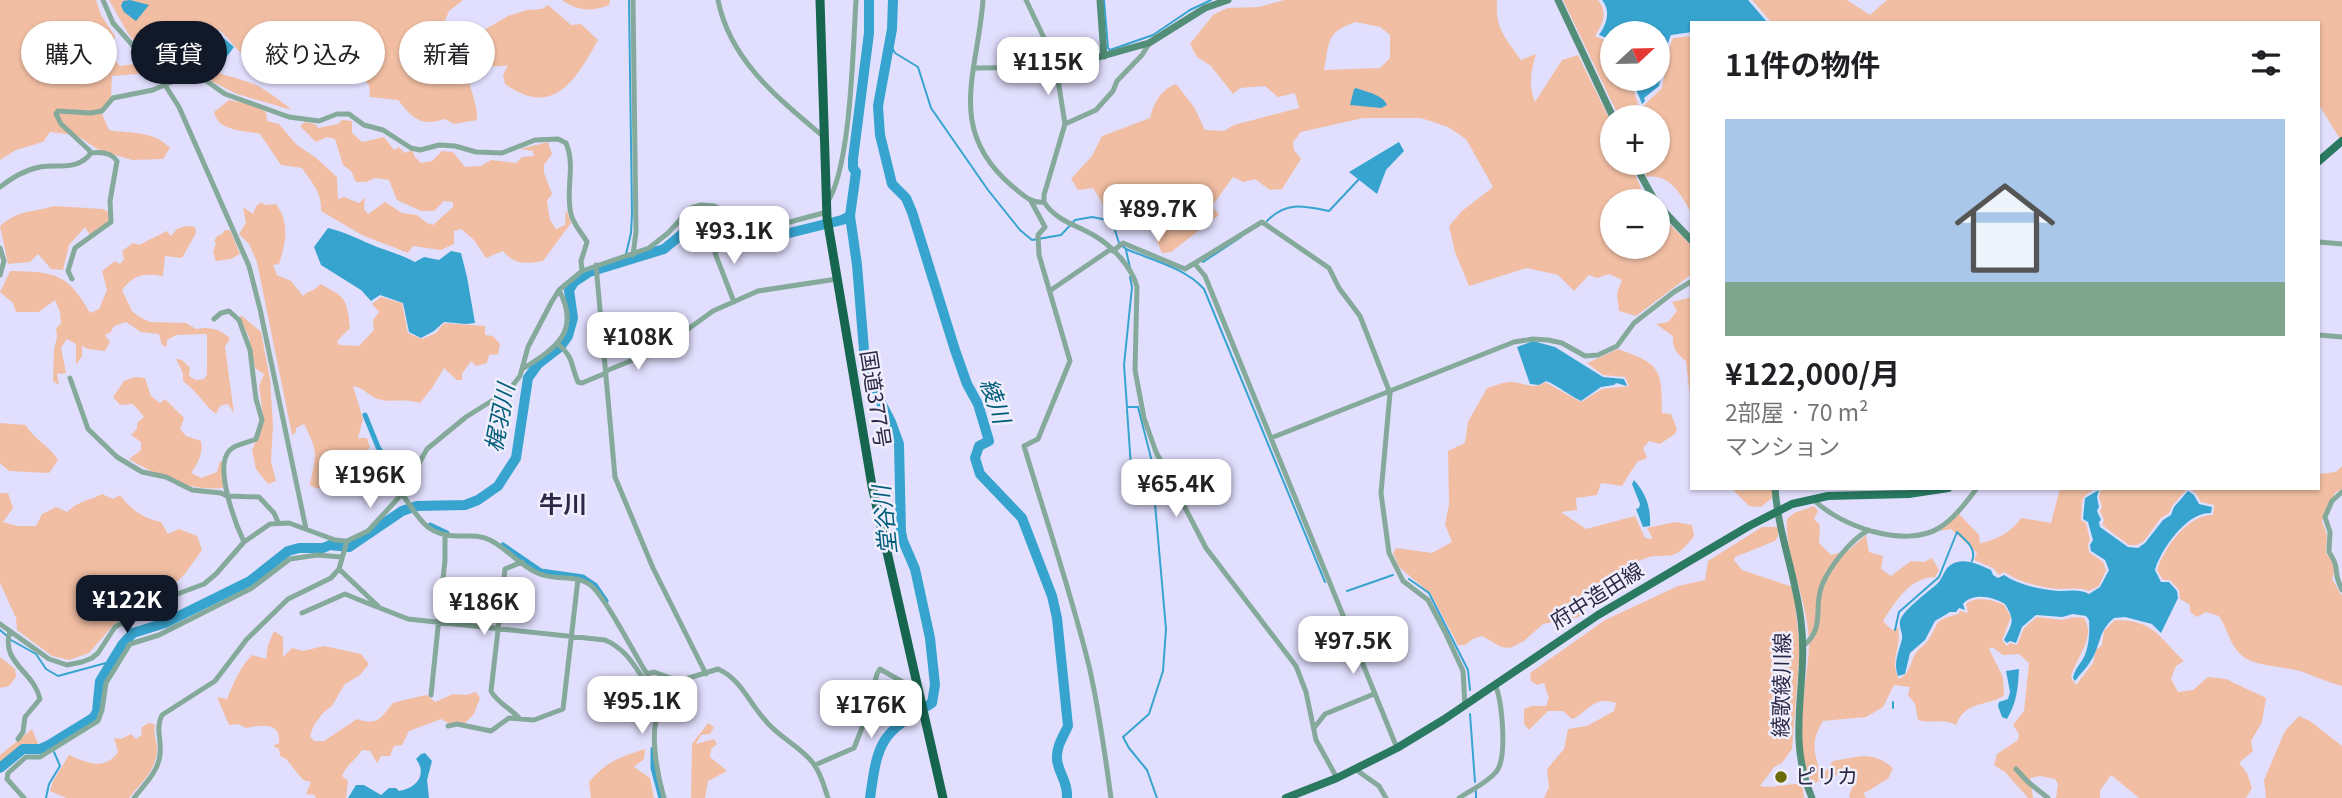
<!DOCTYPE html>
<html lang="ja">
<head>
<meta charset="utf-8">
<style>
  body { margin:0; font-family:Georgia,"Noto Sans JP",serif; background:#f2f2f2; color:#202124; height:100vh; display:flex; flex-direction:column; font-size:26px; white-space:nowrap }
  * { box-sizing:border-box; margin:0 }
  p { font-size:23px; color:#757577 }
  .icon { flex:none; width:38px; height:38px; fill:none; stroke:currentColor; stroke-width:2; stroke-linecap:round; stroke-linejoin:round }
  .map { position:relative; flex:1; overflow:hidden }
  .sheet { position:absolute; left:1690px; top:21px; width:630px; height:469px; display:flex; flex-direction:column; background:#fff; border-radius:0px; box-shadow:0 2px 5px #0004 }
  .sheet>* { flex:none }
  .hud { position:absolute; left:21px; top:21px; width:665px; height:63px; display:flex; gap:14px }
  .needle { width:46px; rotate:68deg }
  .controls { position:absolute; left:1600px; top:21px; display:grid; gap:14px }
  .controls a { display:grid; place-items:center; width:70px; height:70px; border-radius:50%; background:#fff; box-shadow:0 2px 5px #0004; font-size:35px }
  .price { position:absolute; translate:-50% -60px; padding:0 16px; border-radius:14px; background:#fff; color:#222; font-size:23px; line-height:46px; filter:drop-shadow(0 2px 4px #0008) }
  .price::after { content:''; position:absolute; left:50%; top:42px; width:21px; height:16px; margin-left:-10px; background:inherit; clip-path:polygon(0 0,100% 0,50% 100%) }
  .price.current { background:#111827; color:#fff }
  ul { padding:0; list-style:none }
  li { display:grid; align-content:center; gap:14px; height:371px; padding:0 35px }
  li+li { border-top:2px solid #e0e0e0 }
  li span { display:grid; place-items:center; height:217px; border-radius:0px; color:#555 }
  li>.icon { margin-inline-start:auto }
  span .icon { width:126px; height:126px; fill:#fffc; stroke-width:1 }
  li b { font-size:30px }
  h2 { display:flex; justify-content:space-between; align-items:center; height:84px; padding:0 35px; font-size:30px }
  .chip { padding:0 24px; border-radius:32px; background:#fff; box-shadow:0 2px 5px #0004; font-size:24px; line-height:63px }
  .chip.current { background:#111827; color:#fff }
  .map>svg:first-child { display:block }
</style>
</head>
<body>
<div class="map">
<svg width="2342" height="798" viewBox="0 0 2342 798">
  <rect width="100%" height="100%" fill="#e1dffd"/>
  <!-- green -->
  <path fill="#f1bea3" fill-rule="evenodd" d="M0,0H96L101,15L115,36L111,56L120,66C132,64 140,62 149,73L112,76L111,98L102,114L109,130C131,134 153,130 170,148L163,159L132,160L99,150L76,135L50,132L43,142L16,150L0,160Z
    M109,0H463L449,11L441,30L418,40L422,54L451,56L472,45L484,30L508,16L527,10L542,9L548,5L571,25L581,24L598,40C576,79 554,119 505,84L503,75L508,65C494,68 490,65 478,65C469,66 463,69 454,68L469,79C471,93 478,106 477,120L454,124L445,119C420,127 414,119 398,100L370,97L369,85L344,60L335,65L320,61L312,30L302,25L290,35V49L282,62C269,64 256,63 244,55C224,41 221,11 191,42C192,75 239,75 260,87C272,94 282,102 292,110L237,94L205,78H189L162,70L129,35Z
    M562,0H610L609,5C591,12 578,11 562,0Z
    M1284,0H1497C1495,29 1505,37 1521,60L1536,54C1531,71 1528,85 1535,102L1562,60L1578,55L1612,124V163H1630L1641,188L1629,201H1612V247H1657V212L1692,246V274L1636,316L1619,311L1617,293L1622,280L1609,274L1597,278L1589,275L1574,291L1558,275L1527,268L1469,286L1455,252L1449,226L1462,211L1493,187L1466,139L1448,127L1421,118H1363L1301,132L1293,142L1294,150L1301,159L1282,189L1270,190L1255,179L1244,182L1233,177L1212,206L1219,215L1171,252L1162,253L1145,213L1117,203L1104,206L1093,188L1078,190L1071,179L1092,156L1102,136L1150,118C1154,103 1160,90 1176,84L1194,107L1205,130L1224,131L1234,125L1299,108L1295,93L1278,97L1265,86L1240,88L1233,94L1211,66L1197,57L1190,44L1213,15L1227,8L1259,7ZM1356,22L1380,27L1390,35V58L1380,68L1324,70C1330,42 1325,32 1356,22Z
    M1563,0H1598C1608,12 1603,24 1595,36L1612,43V79H1629L1640,109L1662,88L1669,49L1673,38L1692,36V214C1682,197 1671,173 1647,177L1640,163H1657V117H1619Z
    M1752,0H1847L1870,15L1887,0H2342V137L2340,139L2319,105V23H1772Z
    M229,100L250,104L266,112L267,121L279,124L297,145L315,157L337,177L338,199L344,197L359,203L365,198L364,209L368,214L385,202L402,213L417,215L427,223L433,225L453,207V202L444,201L434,211H421L397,200L389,180L375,178L366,182H356L351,171L343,165L335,139L327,137L316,142L300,126L305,122L315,124L318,128L338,124L342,120L352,121V133L362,142L384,137L394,150L399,147L405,153L412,150L415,157L421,163L432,161L442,151L453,152L465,167L481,166L491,160L516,163L522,157L534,156L533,151L520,149L548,142L552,154L544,165V173L552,194L547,201L550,220L556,229L565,225L566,209L571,223L543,261C527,264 514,265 503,251L486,258L474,240L461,229L454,231V244L441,250L413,246L408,253L362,235L321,211C322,192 312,183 302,168L281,165L260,134C244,130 218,132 214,112Z
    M262,202L264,205L276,204C290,223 286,243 279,264L273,265L277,275L291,281L303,296C308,290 316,291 320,284C346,297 347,299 350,328L337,341L339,345L359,346L374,330L373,320L379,312L372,304L381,297L402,303L408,333L422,339L436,333L444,323L485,326V335L493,336L500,344L498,354L489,355L487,363L476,366L471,361L462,374V380H457L444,368L432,388L420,403C404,398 391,403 378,399C368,396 365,388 353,386L363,419L358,438H367L370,448L347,464L345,476C335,483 321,494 310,485C316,452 319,454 304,424L296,428V432L292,435L257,262L249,244L239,234L246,223L243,207L253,214L256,206Z
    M54,206L103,209L108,212L109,224L90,235L85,227L69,245L63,270L51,269L38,254L30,262L8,264L0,226C20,209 31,213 54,206Z
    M186,226L195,227L196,233L182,258L165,256L163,276C145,273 134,274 122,290L132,311L138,316L150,322L186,323L196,329C209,326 220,329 230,338L225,347L234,413L228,404L220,406L216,414C203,404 197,391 183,381V373L176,359L182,360L190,368L189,376L196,380L204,379L207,374V334L176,335L167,340V347L162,345L159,334L141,332L126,322L114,326L111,332L105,335L110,342L105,351L88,349L82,346V356L76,365V344L67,339L61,348L66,373L57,374L59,385L53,381L54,350L57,336L56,329L61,323L60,312L55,300L39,312H16L13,303L0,292L10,271C55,272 68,273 90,313L99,309L107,290L102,271L115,261L120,264L124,259L122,251L133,243L139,245L167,231L171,236L177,229Z
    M225,230H230L240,254L231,259L216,261L213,253L216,243L214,241L218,235H221Z
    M1692,297V414L1686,361C1677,354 1672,348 1673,336L1656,324L1668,322L1677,311L1672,302Z
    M242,316L261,332L270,379L273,425L271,461L276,481L268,484L256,469L252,450L264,423L259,386L264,374L255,368L249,337L239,317Z
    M1618,349C1660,364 1662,368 1662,413L1671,414L1677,429L1675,434L1660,444L1649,441L1643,448L1647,458L1637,462L1622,486L1601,483L1597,495L1576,498L1577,510L1561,512L1586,529L1635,516L1645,538L1653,539L1647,528L1675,522L1692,525L1694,536C1670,569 1665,547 1637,562C1631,566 1626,573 1620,577C1609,583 1596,588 1585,594L1587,601L1579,617L1543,624L1524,641L1510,648L1501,647L1482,636L1473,639L1465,645H1458L1431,594L1399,567L1393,553L1396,548L1432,553L1452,542L1445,524L1449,504L1448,451L1465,443L1468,422L1487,388C1494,386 1503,382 1511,382C1524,382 1532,391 1545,382L1581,402L1602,389L1629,386L1625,377L1603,375L1587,363Z
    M135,377L145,378L151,396L160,403L165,399L184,418L180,429L186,436L201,441C203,454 198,463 191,473L201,478L217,472L220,461L223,462V488C187,491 159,476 129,459L141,450V442L131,435L137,429V423L144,417L133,404L120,405L113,397L124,381Z
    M0,423L26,425C34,440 49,445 58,460L49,473L9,471L0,463Z
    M2342,466V489L2335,493L2322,521L2327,535L2326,553L2336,566L2332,579L2342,596V686C2327,682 2314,676 2300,671C2283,666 2255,667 2241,655C2230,645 2227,628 2219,616L2206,612L2197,617L2190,612V605L2180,599L2179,590L2170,580H2163L2157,570C2164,548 2188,514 2213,515L2214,505L2201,502L2196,494L2189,488H2319V474L2336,472Z
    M1731,488H1772V498L1761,507L1749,506Z
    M2060,488H2097C2078,498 2083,500 2081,520L2086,523L2090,540L2088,545L2089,552L2103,562L2106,570L2099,586L2089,591C2080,587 2070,589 2060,589C2041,588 2019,582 2004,572L1999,575L1993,568L1974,560L1977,553L1951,529L1940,531L1959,514L1979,535L1980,543C1995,541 2013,531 2021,518L2051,523Z
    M2101,488H2188L2172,506L2169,513L2161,518L2144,541L2137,545H2129L2102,525L2104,520L2100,511L2102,507L2099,497Z
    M0,493H8L13,508L3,522L17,526H36L42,514L56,507L67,512C78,501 89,501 102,494L113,499L120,495C131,510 143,518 161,522L168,534L179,529L197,536L202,550L184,575L159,598L114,624L89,653L69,660L52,656L17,630L16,618L0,583Z
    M1814,506L1818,511L1814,519L1820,525L1819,543L1831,555L1849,550L1866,535L1869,552L1883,556L1881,569L1891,576L1911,561L1924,562L1932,558L1939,570L1935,577C1909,578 1896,601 1883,621L1892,630L1898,628C1902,646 1889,661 1899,679C1909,674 1910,665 1914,656C1917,650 1922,647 1926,643C1942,622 1929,622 1958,614L1960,611L1968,613L1966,604C1974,596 1993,599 2004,605L2011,617L2002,640L2007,646L2010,643L2017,645L2024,628L2037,617L2062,620L2073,617L2084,618C2097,639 2074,659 2071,678L2076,685L2093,663L2096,650L2102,645L2104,631L2115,620C2155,620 2158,637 2184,661L2176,666L2171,679L2178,692L2193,690L2208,677L2226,679L2266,698L2262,722L2251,741L2253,751L2239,763L2247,773L2252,788L2246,798H2139L2111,775L2100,791V798H2056L2058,784L2055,779L2040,776L2030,778L2033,798H2028L2005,772L1994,765L1997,754L2018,740L2019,734L2013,725L2024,711L2029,663L2019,654L2003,655L1992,647L1989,649L2003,677L2004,696C1983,707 1966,701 1956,725C1944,718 1931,724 1918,720L1915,704L1908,695L1910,687L1894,685L1883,707L1866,717L1823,721C1812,740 1813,748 1819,769L1826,771L1833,761C1858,757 1872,750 1893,768L1888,779C1878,783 1873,790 1863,793L1866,798H1850L1849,796L1855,780L1853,769L1814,783C1789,759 1808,679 1809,646C1810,605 1784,557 1787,519L1794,513Z
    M1762,527H1778V536L1775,541L1735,557L1734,560L1742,570L1793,587L1800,649L1792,749L1782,763L1774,767L1760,786C1773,789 1786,783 1800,784L1803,789L1804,798H1544L1549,787L1547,769L1564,749L1568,729L1587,726L1614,711L1616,703C1593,695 1589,712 1572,719L1563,711H1548L1529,730L1524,724V709L1532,706H1546L1549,698L1544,683L1537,685L1531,681L1530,673L1605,620L1678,586L1705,580L1708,561Z
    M274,631L283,637V657L292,648L303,651L324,646L361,654L369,664L360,675L345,684L332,706L323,713L314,725L310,736L314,741H324L357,719C379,726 380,718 393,703C405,700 415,697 427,695L435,702L453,694L466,695L476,692L480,698L474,714L465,723H448L441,719L409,731L402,745L394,746L390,756H381L377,763L370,751L362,750C356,760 346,765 342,776L348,781L346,798H316L314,795L306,794L311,782L303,780L286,759L280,756L279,749L273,746L279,743C281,721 261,725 246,728L238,724L229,725L217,697L227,699C233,684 240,667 252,655L266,659L268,645Z
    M0,657L15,669L16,677L9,686L0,688Z
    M2299,716L2310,721L2342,746V798H2266L2264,780L2285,731Z
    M148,723L155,724C153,733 156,739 157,747C158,769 141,783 129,798H66L50,791L53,781L69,755C87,763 105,771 118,752L114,738L121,739L131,734L136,739L142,735L141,728Z
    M708,723L714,727L710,734L701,735L696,744L714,739L717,744L711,749L710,757L727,771L708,781L705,798H691L692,744Z
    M32,729L38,744L23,747L0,763V755Z
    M645,749L644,759L634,767L650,778L654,798H591L589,782C606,762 619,757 645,749Z"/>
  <!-- water -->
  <path fill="#37a4cf" d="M130,0L149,5L136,21L124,12L121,6L123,1Z
    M1602,0H1748L1768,23H1692V32L1671,35L1666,48L1659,86L1644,98L1645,101L1642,104L1632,79H1657V33H1612V40L1599,35C1607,23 1611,11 1602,0Z
    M211,33H218L234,47L217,70C210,61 200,59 193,49C196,39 201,35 211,33Z
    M1356,88C1367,92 1383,95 1387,105L1381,108L1350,105L1354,89Z
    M1399,142L1404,151L1386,170L1377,194L1349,172Z
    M328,228C346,232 360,240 377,247C391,252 402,255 415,262L424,257L439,260L451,251L461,253L467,277L475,323L466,324L444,322L434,331L421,338L409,332L403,303L380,295L371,301L361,290L321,265L314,247Z
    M1533,341L1555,347L1603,377L1624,379L1627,386L1616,383L1614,385L1601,387L1581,401C1568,395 1559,386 1546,381L1539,385L1530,384L1517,347Z
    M1634,480C1646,493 1651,508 1650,526L1643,527L1636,509L1639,508L1640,504L1632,484Z
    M2099,490L2097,497L2099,507L2097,511L2101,520L2099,522L2100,527L2128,547L2138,548L2145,543L2163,520L2171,515L2174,507L2188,491L2194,495L2199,504L2212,507L2211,513C2187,511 2160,551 2155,570L2161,582H2169L2177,591L2178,598L2161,633L2152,624L2125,617L2114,618C2097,632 2101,647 2090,662C2086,669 2080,674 2075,681L2073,678C2075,668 2080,665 2084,657C2089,647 2090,631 2089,620L2086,616L2073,614L2062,617L2036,615L2022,627L2016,643L2010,641L2007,643L2004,640C2013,622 2015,621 2005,604C1994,597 1972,592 1963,604L1965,610L1959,608L1956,612H1950L1935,621L1925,640L1910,653L1905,674L1898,676C1893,662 1899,652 1902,639C1903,633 1899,628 1900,622C1900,612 1929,591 1937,584C1945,576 1943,568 1954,563C1967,558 1979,565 1991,570L1993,575L1998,578L2004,575C2019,585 2041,590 2060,591C2070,591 2080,589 2089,594L2100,587L2109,570L2105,560L2091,551L2090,545L2093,540L2088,522L2083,519L2085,498Z
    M2019,669C2018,688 2017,702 2007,719L2002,717L1998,706L1999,702L2008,699L2010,692L2006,671Z
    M425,753L432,761L427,780L429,798H348L356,785H364L381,795L389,788H396L399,791C416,788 428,775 416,759L421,754Z"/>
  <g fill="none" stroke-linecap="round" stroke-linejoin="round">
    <!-- stream -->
    <path stroke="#37a4cf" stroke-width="2" d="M1104,0L1108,48L1110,50L1153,35L1190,10L1211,0
      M890,44L895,53L918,67L931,108L988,190L1020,230L1032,240L1061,235L1075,220L1092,217L1107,220L1114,227L1119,243L1126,249C1152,260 1185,268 1204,289L1325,582
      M1267,221C1286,201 1304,206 1329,211L1360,178
      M1126,250L1130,268
      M626,254L631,233L632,214L629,0
      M1203,262L1241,237
      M1130,277L1132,287L1124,365L1127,407H1138L1151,458L1166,629L1163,671L1149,714L1123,737L1129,748L1147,770L1157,798
      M1127,409L1131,467L1151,471
      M1131,469L1133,495
      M1409,579L1429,593L1468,670L1470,690
      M1347,591L1393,575
      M0,630L7,636
      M1895,630L1899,612L1939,577L1957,532C1966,541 1977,548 1972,561
      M11,640L36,654L46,669L58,676L106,663L109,665
      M1893,702V708
      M1470,714L1475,782
      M1476,791V798
      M46,798L49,784L60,766L54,752"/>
    <!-- canal -->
    <path stroke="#37a4cf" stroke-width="5" d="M365,415L378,447L401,483
      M430,525L447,533
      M503,545L541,571L583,577L595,585L606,601
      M653,749V768L661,798"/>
    <!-- river -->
    <path stroke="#37a4cf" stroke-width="10" d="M869,0V33L853,159V168L856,172L850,216L857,265L864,350L872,385L891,422L899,444L901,532L903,541L915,569L930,638L935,685L932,703C881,734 878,739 870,798
      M893,0L892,29L878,106L880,135L892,184L906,198L912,212L955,350L967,384L978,404L989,441L979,446L975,458L980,474L1022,518L1052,596L1057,618L1068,726C1063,737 1056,747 1057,759C1058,773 1068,781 1067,798
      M0,768L23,749H40L49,745L93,718L97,712L100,681L122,645L133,633L165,623L250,581L288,551L299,548H323L330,545L349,547L402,511L417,506L465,505L478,500L498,486L516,458L528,378L538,364L560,347L568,336L573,318L569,290L574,282L589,272L664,249L693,225L712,216L719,218L749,235L769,238L842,220L850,216"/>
    <!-- street -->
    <path stroke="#85aa9b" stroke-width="5" d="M103,0L113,23L158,74L179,107L249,266L260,309L306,529
      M718,0C730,61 779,99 824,137
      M983,0C978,72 945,129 1012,186C1022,194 1031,204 1044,202
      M1026,0L1055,61L1065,124L1044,195V202C1056,221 1077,225 1095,236C1112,246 1132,267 1137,287L1135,370L1144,418L1156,452L1206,548L1296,666L1306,692L1316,740L1337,778
      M975,68L1055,67
      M1065,124L1096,110L1113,91L1117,81L1142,55L1149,44
      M0,187C12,178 24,170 40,167C58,164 78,171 91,153L89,150L61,124L56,114L58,111L91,113L102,111L113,98L153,90L176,80H205L225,94L289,117L319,121L337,114H349L364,125L383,130L411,148L420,150L439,145L455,146L476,152L502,153L535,140L558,139L566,143C576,167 565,189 571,214C573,224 582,233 587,242L581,261L582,271
      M1031,201L1045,227L1038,235L1039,255L1070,361L1038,439L1024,446C1046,520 1071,592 1089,666C1099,709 1105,754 1111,798
      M827,203C851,168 853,47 856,0
      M2319,242L2342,244
      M0,248L4,261L0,275
      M1113,251L1123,243L1185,269L1262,222L1329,268L1339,288L1360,316L1390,393L1381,493L1389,553L1403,581L1428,600L1445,632L1463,671L1465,705
      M633,255L636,232L633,0
      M1195,264L1205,276L1397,748
      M596,265L615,477L653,568L706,674
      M72,279L68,271L75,248L111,222L110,201L117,161C112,153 100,152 91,153
      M1051,290L1111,249
      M734,302L715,253L719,248L733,242L746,223
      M214,319L221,313L229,311L239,320L250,350L256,399L262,420L256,439C248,443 236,444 230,450C213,466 236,525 244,542
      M2319,335L2342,337
      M558,344C575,359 570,364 578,382L582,383L606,373
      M524,368C556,348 581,331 559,290
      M606,371L662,348L713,311L758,291L837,279
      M70,378L88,429L117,457L142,472L166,477L192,490L221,493L227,496L259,497L274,513L278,522
      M1271,438L1514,342L1533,339L1548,340L1562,343L1585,356L1598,355L1617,346L1634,323L1674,292L1692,281
      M2342,492L2332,501L2325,517L2330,532L2329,552C2342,572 2331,568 2342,590
      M402,494C419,517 425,536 458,536C469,536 480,535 490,540C508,549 523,569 543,575C558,580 575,575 589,584C605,595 634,654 647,674L654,672L679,681L718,669C741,679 749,703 765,720C778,737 800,746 813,763C821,773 824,786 828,798
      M1813,499C1839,526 1905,549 1939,528C1954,519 1967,501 1977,488
      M339,569L380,608L408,619L605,640C624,648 633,663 644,680
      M302,613L345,594L377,607
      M0,624L49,659L67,665L82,662L92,658L98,653L115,627L164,599L204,584L216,574L244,542L270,524L289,523L335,540L347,541L368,531L402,494L427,449L466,417L509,390L520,376L528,347L551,303L559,290L582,271L649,248L668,233L691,208L701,205L714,206L757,227H771L827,212
      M10,631C0,663 34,671 40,699L25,717L23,732L18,739
      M1803,646C1826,628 1813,607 1822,585C1830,566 1851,539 1869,530
      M431,695L445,560V536
      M520,719C512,709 497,703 491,691L505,569L522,562
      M448,726L457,724L491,731L509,718L534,720L563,709L578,579
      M1314,728L1325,714L1374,694
      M815,765L854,748L864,723L877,674L880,669L908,685L916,687
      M1355,769L1379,786L1386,798
      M2016,769L2028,782L2048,798
      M24,798L7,779L8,773L26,757H40L98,721L102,710L106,683L130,644L159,635L252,588L290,559L317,555L342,557
      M134,798C144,785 159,771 160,754C162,740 155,729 162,715L215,681L247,639L288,599L331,578L339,569L347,541
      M664,798C658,777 651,742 656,721C659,706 667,694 674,681
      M1459,798C1471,790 1487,783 1496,772C1508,758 1502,701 1495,684"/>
    <!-- secondary -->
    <path stroke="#538e79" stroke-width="7" d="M1100,0L1104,56
      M1558,0L1613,117
      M1056,69L1149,43L1205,8L1228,0
      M1634,163L1655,201
      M1657,204L1692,241
      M1775,488C1778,533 1796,577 1801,621C1809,686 1785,734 1812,798"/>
    <!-- primary -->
    <path stroke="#297a61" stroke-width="8" d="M2319,161L2342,141
      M1286,798L1337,778L1397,748L1443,720L1598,615L1749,526L1792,504L1828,496L1909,494L1948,488"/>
    <!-- highway -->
    <path stroke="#16654e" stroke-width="9" d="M820,0L827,218L872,486L943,798"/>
  </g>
  <!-- markers -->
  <circle fill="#6c6b09" stroke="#efeefd" stroke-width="2.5" cx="1781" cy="777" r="7"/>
  <g text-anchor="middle" stroke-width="5" stroke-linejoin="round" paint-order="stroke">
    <!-- street labels -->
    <g font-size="21" fill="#2c2845" stroke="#efeefd">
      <text transform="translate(875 399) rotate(81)" y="7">国道377号</text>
      <text transform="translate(1597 596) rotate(-32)" y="7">府中造田線</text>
      <text transform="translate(1782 685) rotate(-89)" y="7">綾歌綾川線</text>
    </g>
    <!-- poi labels -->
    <g font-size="21" fill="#2c2845" stroke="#efeefd" text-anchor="start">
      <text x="1795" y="784">ピリカ</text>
    </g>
    <!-- water labels -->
    <g font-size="23" font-style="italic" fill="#015c79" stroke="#efeefd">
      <text transform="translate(995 401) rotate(71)" y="8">綾川</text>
      <text transform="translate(500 418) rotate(-79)" y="8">梶羽川</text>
      <text transform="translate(885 520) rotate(-96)" y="8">堂谷川</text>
    </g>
    <!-- quarter labels -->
    <g font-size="24" font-weight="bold" fill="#2c2845" stroke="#efeefd">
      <text x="563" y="513">牛川</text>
    </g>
  </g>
</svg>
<div class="controls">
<a><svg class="needle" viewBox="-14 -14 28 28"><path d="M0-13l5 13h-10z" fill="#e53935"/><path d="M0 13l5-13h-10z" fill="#757577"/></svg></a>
<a>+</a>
<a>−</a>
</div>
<b class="price" style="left:1048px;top:97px">¥115K</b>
<b class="price" style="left:1158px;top:244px">¥89.7K</b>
<b class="price" style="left:734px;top:266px">¥93.1K</b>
<b class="price" style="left:638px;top:372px">¥108K</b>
<b class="price" style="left:370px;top:510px">¥196K</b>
<b class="price" style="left:1176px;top:519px">¥65.4K</b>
<b class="price current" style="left:127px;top:635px">¥122K</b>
<b class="price" style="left:484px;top:637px">¥186K</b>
<b class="price" style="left:1353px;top:676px">¥97.5K</b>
<b class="price" style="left:642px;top:736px">¥95.1K</b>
<b class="price" style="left:871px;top:740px">¥176K</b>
<div class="hud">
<a class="chip">購入</a>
<a class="chip current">賃貸</a>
<a class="chip">絞り込み</a>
<a class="chip">新着</a>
</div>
<section class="sheet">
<h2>11件の物件<svg class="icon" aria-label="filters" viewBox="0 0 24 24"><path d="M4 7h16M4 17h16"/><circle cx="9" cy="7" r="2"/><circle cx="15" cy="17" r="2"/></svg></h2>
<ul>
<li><span style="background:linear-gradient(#a9c7e8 75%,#7fa58c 0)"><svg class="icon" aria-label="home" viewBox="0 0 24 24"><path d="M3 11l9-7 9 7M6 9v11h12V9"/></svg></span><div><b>¥122,000/月</b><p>2部屋 · 70 m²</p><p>マンション</p></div></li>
</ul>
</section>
</div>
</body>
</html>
